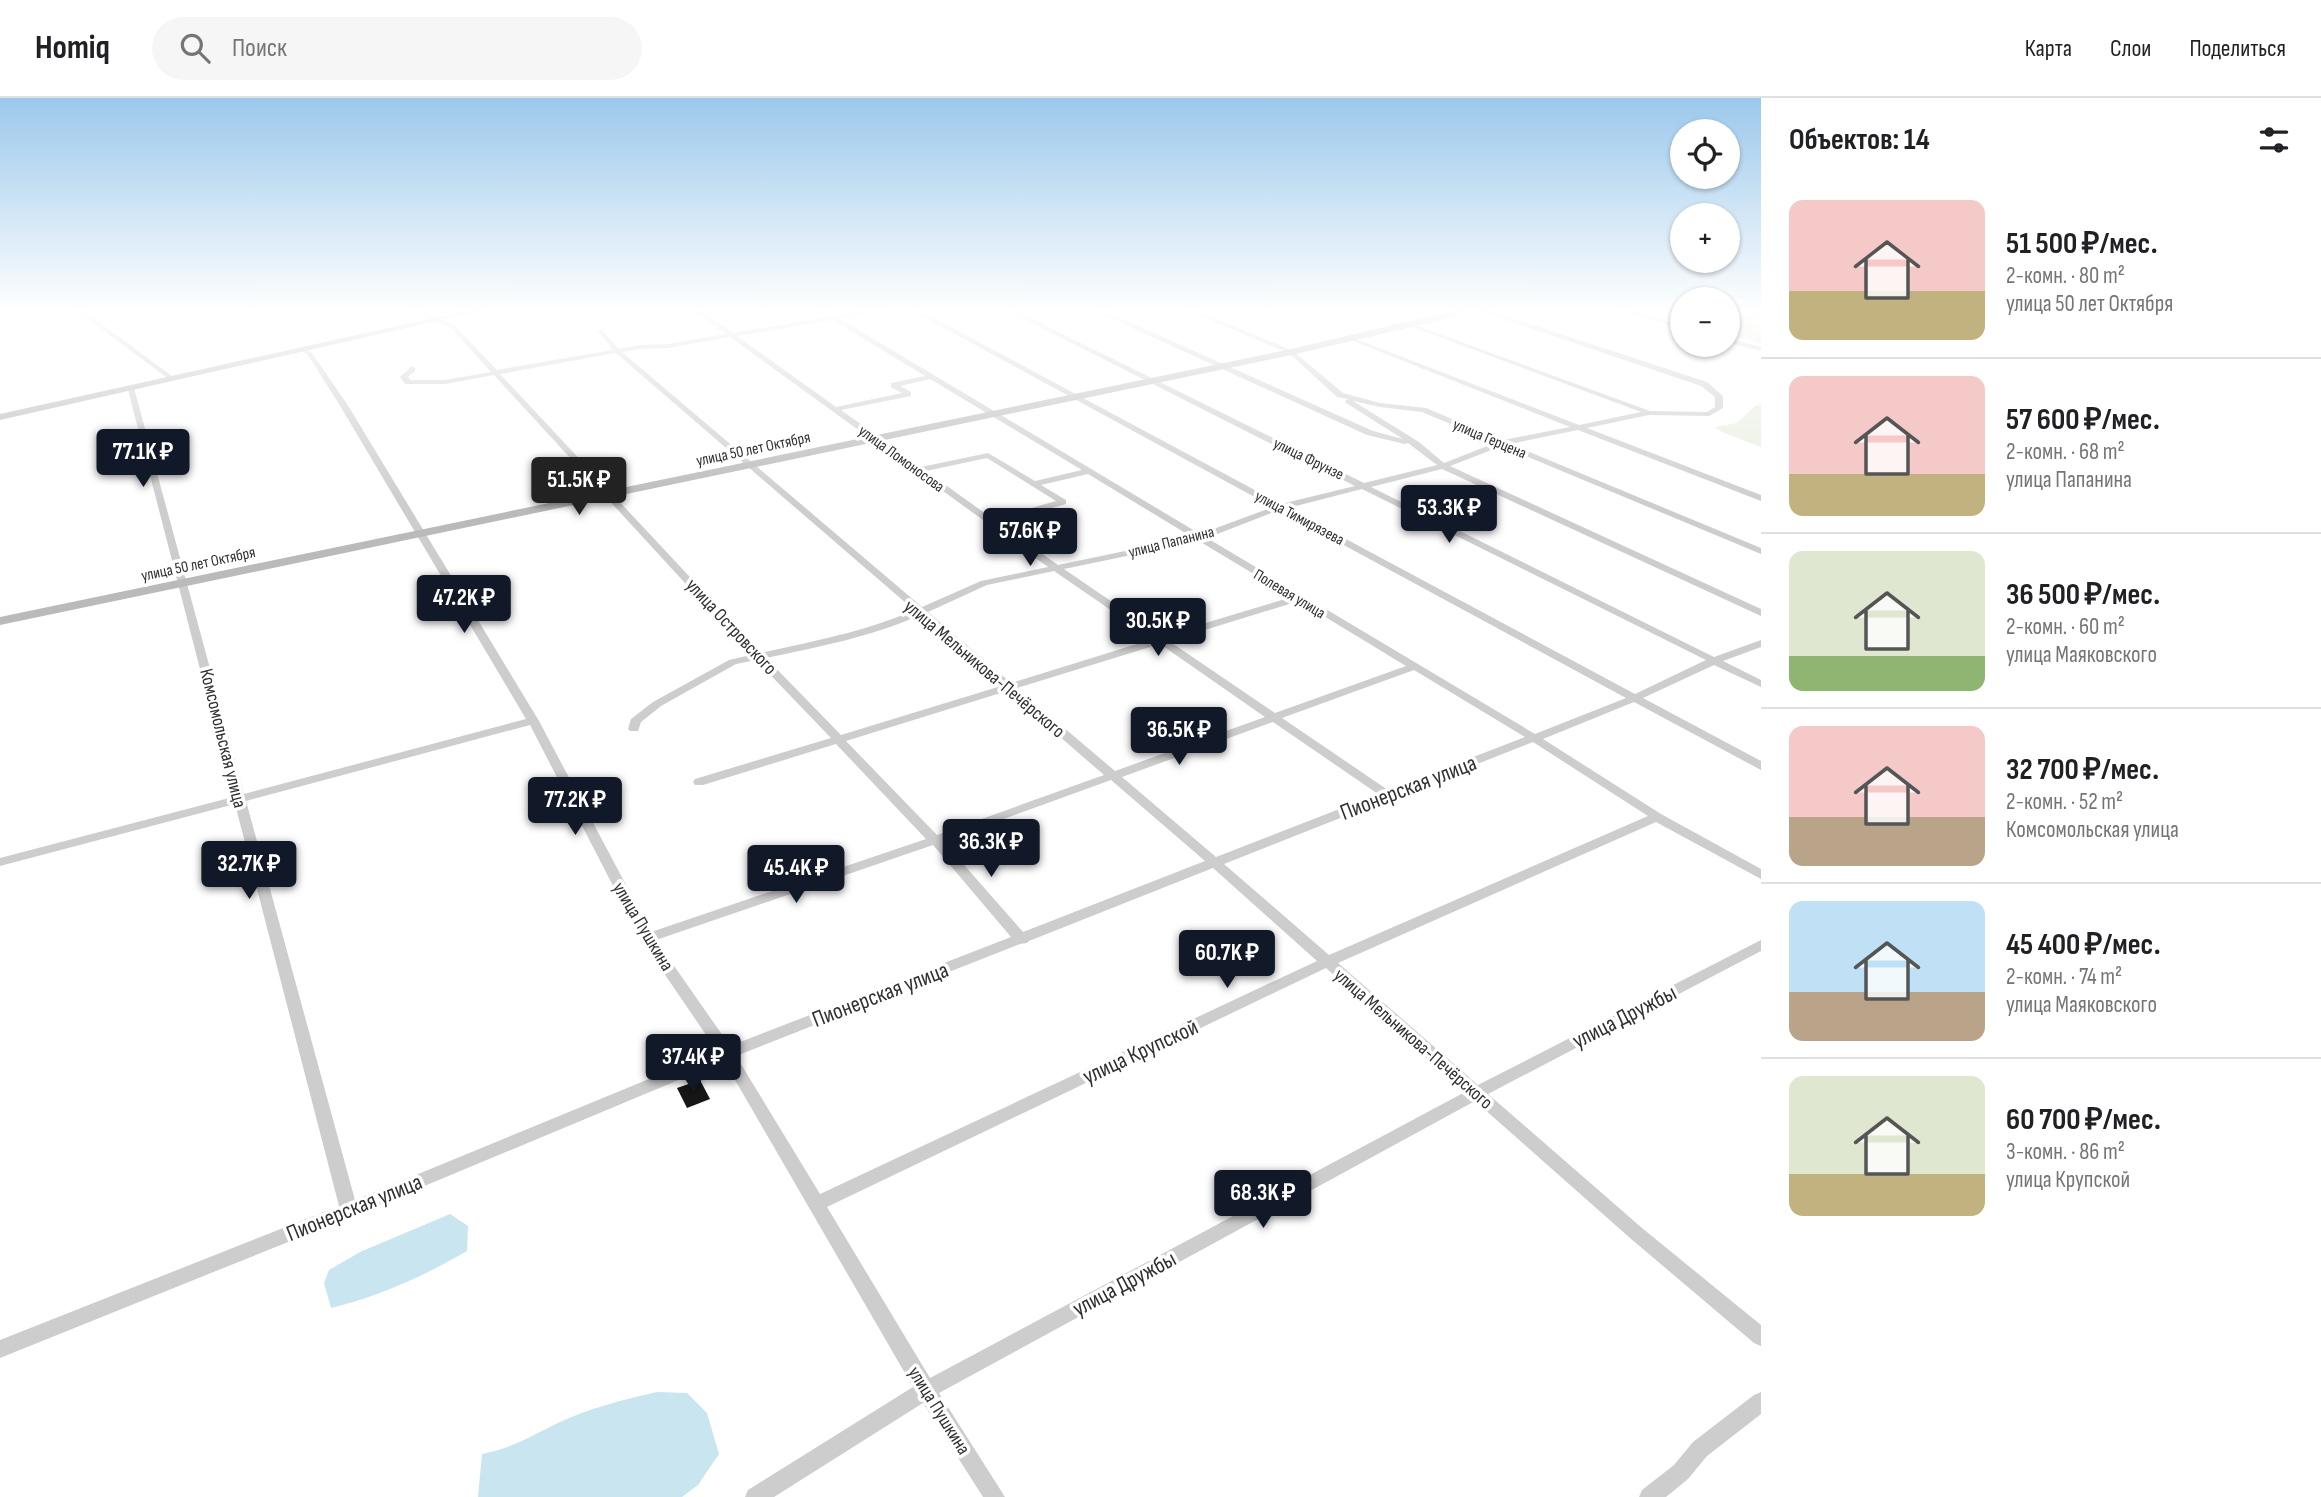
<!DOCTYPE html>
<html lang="ru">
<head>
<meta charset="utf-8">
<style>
  body { margin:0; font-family:"Sofia Sans Condensed",sans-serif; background:#f6f6f6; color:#202124; height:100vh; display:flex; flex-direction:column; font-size:26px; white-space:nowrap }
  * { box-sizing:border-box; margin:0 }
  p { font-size:23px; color:#757577 }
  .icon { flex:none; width:38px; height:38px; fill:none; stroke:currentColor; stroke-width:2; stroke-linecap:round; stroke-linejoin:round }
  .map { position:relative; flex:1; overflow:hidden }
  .details { display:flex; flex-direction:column; background:#fff; width:560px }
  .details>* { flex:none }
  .tools { position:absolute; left:1670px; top:21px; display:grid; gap:14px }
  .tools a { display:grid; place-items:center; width:70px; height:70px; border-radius:50%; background:#fff; box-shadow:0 2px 5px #0004; font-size:35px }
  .price { position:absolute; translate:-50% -60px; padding:0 16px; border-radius:7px; background:#111827; color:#fff; font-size:23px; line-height:46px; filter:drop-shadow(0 2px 4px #0008) }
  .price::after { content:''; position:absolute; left:50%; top:42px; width:21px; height:16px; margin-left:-10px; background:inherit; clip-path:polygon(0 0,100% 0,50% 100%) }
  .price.active { background:#222; color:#fff }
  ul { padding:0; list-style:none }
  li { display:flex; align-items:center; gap:21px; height:175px; padding:0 28px }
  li+li { border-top:2px solid #e0e0e0 }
  li span { display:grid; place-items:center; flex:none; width:196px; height:140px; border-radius:14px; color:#555 }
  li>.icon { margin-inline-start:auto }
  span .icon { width:84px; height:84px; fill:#fffc; stroke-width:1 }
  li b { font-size:30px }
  h2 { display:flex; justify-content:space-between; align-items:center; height:84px; padding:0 28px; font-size:30px }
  header { display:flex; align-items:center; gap:42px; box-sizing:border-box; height:98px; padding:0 35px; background:#fff; border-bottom:2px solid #e0e0e0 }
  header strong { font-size:33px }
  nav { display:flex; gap:38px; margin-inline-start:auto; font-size:24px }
  .search { width:490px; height:63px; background:#f6f6f6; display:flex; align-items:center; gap:18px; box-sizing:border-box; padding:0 24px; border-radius:38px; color:#757577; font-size:26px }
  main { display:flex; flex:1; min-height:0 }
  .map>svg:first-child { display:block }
</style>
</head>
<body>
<header>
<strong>Homiq</strong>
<div class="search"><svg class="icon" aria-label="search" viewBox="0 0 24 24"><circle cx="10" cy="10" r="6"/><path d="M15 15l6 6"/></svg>Поиск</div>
<nav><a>Карта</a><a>Слои</a><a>Поделиться</a></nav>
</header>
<main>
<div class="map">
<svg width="1761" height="1399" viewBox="0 0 1761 1399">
  <rect width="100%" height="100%" fill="#fff"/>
  <!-- green -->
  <path fill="#e9eede" d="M1727,211H1761V246L1727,236Z
    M1761,307V349L1722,334L1715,329L1737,325L1755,308Z"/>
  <!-- water -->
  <path fill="#c9e5ef" d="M450,1116L468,1128L467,1153C424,1178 380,1198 331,1210L324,1185L329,1172L360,1154Z
    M657,1294L687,1295L707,1315L719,1356L698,1387L682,1399H478L482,1356C515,1349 529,1339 558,1325C589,1310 623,1302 657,1294Z"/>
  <!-- building -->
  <path fill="#171717" d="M700,982L710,1001L687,1010L677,990Z"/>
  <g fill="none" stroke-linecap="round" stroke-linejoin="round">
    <!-- street -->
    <path fill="#cdcdcd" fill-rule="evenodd" d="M70,211H79L88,216L176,281L170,282L84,218Z
      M408,211H417L455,228L497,272L613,252L598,233L601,231L619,251L639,247L668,246L726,236L692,211H699L733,235L828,219L816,211H824L835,218L875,211H891L840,221L1200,436L1273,409L909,211H917L1281,406L1355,388L1004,211H1012L1364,385L1437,367L1408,345L1405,346L1367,337L1091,211H1100L1373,333L1403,341L1346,305L1345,303L1348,301L1337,299L1289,255L1184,211H1193L1293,253L1343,295L1380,305L1426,310L1503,342L1570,329L1348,241L1353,240L1579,327L1641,314L1407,227L1412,226L1650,313L1707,314L1715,309V299L1701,288L1474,211H1484L1707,284L1723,298V310L1709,318L1649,317L1587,330L1761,397V403L1578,332L1510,346L1761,450V456L1502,348L1450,368L1761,511V518L1442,371L1371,389L1714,559L1761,542V549L1723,563L1761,582V589L1714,567L1643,600L1761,663V672L1634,604L1543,641L1661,716L1761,771V781L1656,724L1338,865L1478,987L1761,842V853L1488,996L1642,1130L1761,1227V1248L1754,1245L1630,1140L1475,1003L939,1295L1005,1399H983L923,1305L774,1399H745L748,1392L913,1289L724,963L355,1117L0,1260V1242L339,1108L235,706L0,768V760L233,699L127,288L134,290L244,696L526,621L339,306L308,257L301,252L304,250L312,255L347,306L539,623L651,834L926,741L836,646L703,687H695L693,684L695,681L831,640L756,562L736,566L661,608L641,624L638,633H630L628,631L631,621L653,604L729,562L751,557L494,277L445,286H405L400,279L412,268L415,270V273L408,279L410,282H445L491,274L451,230ZM833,222L925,278L891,285V289L902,295L836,309L737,238ZM730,239L1048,469L981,483L922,509L622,254L639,251L668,250ZM615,255H616L914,512C865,534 813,543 761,555L500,276ZM930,281L1082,372L1035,383L988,355L921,369L841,312L911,298V294L900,288ZM1353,303L1380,309L1422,314L1495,345L1444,365L1419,344ZM987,360L1056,403L993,421L926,373ZM1088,376L1192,439L1058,467L999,425L1066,406V402L1041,387ZM1362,391L1706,562L1635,596L1288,410ZM1279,412L1626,600L1535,636L1207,440ZM1199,443L1292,499L1162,538L1064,471ZM1054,473L1153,541L1011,585L928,514L987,487ZM1299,503L1406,568L1275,615L1169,543ZM920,517L1001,588L841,637L766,560C818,549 871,539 920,517ZM1160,546L1265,619L1115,673L1017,590ZM1414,572L1525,639L1388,692L1282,620ZM1007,593L1104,677L937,737L846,643ZM1273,624L1378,696L1216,759L1122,679ZM530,627L640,840L717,953L355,1102L246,703ZM1533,644L1648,718L1329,857L1224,766ZM1111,682L1205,763L1023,834L943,743ZM933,747L1011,839L730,948L656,842ZM1213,770L1317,863L820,1096L736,958L1020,846L1027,845L1029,843ZM1326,870L1465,994L930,1280L827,1109Z
      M1614,211H1625L1682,227V231Z
      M1727,240L1761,249V253L1727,244Z
      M1761,1294V1316L1707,1358L1688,1381L1666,1399H1639L1642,1392L1674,1367L1693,1344L1754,1297Z"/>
    <!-- secondary -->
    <path fill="#bababa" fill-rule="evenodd" d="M474,211H490L0,322V316Z
      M1461,211H1474L1446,221L1291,257L0,527V519L1291,251Z"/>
  </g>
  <!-- sky -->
  <linearGradient id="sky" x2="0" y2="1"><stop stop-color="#9bc8eb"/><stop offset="0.52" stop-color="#fff"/><stop offset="1" stop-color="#fff" stop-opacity="0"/></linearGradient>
  <rect width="1761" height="407" fill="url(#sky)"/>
  <g text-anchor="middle" stroke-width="7" stroke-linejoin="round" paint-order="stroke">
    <!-- far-street labels -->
    <g font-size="16" fill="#303030" stroke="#fff">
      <text transform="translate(1490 340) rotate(23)" y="6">улица Герцена</text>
      <text transform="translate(753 350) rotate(-12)" y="6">улица 50 лет Октября</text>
      <text transform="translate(902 360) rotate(36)" y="6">улица Ломоносова</text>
      <text transform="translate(1309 360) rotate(26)" y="6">улица Фрунзе</text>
      <text transform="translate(1300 419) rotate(28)" y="6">улица Тимирязева</text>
      <text transform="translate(1171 443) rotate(-14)" y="6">улица Папанина</text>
      <text transform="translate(198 465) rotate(-12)" y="6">улица 50 лет Октября</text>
      <text transform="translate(1290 495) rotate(31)" y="6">Полевая улица</text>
    </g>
    <!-- street labels -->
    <g font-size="19" fill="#303030" stroke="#fff">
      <text transform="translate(732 528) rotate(47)" y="7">улица Островского</text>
      <text transform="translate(985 570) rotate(40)" y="7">улица Мельникова-Печёрского</text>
      <text transform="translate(224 640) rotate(76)" y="7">Комсомольская улица</text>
      <text transform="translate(644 828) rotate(59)" y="7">улица Пушкина</text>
      <text transform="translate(1414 940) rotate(41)" y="7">улица Мельникова-Печёрского</text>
      <text transform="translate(940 1312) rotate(58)" y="7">улица Пушкина</text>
    </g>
    <!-- near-street labels -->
    <g font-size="23" fill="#303030" stroke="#fff">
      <text transform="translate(1408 689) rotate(-21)" y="8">Пионерская улица</text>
      <text transform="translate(880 896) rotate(-21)" y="8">Пионерская улица</text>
      <text transform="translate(1624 918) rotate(-27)" y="8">улица Дружбы</text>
      <text transform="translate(1140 953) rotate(-25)" y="8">улица Крупской</text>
      <text transform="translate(354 1109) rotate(-22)" y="8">Пионерская улица</text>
      <text transform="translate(1124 1185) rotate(-28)" y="8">улица Дружбы</text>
    </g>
  </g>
</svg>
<div class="tools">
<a><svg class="icon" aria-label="locate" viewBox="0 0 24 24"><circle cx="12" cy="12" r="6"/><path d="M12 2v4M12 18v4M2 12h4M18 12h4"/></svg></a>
<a>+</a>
<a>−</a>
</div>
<b class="price" style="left:143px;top:391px">77.1K ₽</b>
<b class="price active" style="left:579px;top:419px">51.5K ₽</b>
<b class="price" style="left:1449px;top:447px">53.3K ₽</b>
<b class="price" style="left:1030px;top:470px">57.6K ₽</b>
<b class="price" style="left:464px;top:537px">47.2K ₽</b>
<b class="price" style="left:1158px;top:560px">30.5K ₽</b>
<b class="price" style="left:1179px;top:669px">36.5K ₽</b>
<b class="price" style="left:575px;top:739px">77.2K ₽</b>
<b class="price" style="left:991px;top:781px">36.3K ₽</b>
<b class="price" style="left:249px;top:803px">32.7K ₽</b>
<b class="price" style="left:796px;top:807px">45.4K ₽</b>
<b class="price" style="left:1227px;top:892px">60.7K ₽</b>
<b class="price" style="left:693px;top:996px">37.4K ₽</b>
<b class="price" style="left:1263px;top:1132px">68.3K ₽</b>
</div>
<section class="details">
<h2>Объектов: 14<svg class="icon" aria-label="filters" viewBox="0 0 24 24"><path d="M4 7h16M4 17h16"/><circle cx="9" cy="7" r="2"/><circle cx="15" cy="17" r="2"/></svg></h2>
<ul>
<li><span style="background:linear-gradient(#f6c9c9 65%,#c2b280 0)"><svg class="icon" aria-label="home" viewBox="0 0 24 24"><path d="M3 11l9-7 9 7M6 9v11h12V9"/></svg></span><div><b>51 500 ₽/мес.</b><p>2-комн. · 80 m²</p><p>улица 50 лет Октября</p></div></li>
<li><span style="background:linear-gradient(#f6c9c9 70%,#c2b280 0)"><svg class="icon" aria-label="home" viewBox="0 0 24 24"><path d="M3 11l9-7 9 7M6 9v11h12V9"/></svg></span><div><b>57 600 ₽/мес.</b><p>2-комн. · 68 m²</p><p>улица Папанина</p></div></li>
<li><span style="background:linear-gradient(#dfe7d0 75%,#8fb573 0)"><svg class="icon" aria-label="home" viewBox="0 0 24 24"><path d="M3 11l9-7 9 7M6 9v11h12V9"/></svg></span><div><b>36 500 ₽/мес.</b><p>2-комн. · 60 m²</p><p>улица Маяковского</p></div></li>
<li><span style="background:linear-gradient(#f6c9c9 65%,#b9a48a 0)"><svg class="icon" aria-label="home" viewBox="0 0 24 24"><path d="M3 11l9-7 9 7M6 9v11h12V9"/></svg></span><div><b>32 700 ₽/мес.</b><p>2-комн. · 52 m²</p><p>Комсомольская улица</p></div></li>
<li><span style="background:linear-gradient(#bfe0f5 65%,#b9a48a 0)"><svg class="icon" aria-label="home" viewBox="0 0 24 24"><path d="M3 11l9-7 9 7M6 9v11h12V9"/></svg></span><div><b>45 400 ₽/мес.</b><p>2-комн. · 74 m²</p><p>улица Маяковского</p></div></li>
<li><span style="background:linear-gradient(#dfe7d0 70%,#c2b280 0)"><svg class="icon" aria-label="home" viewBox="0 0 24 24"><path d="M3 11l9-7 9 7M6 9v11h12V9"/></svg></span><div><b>60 700 ₽/мес.</b><p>3-комн. · 86 m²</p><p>улица Крупской</p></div></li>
</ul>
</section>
</main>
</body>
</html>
